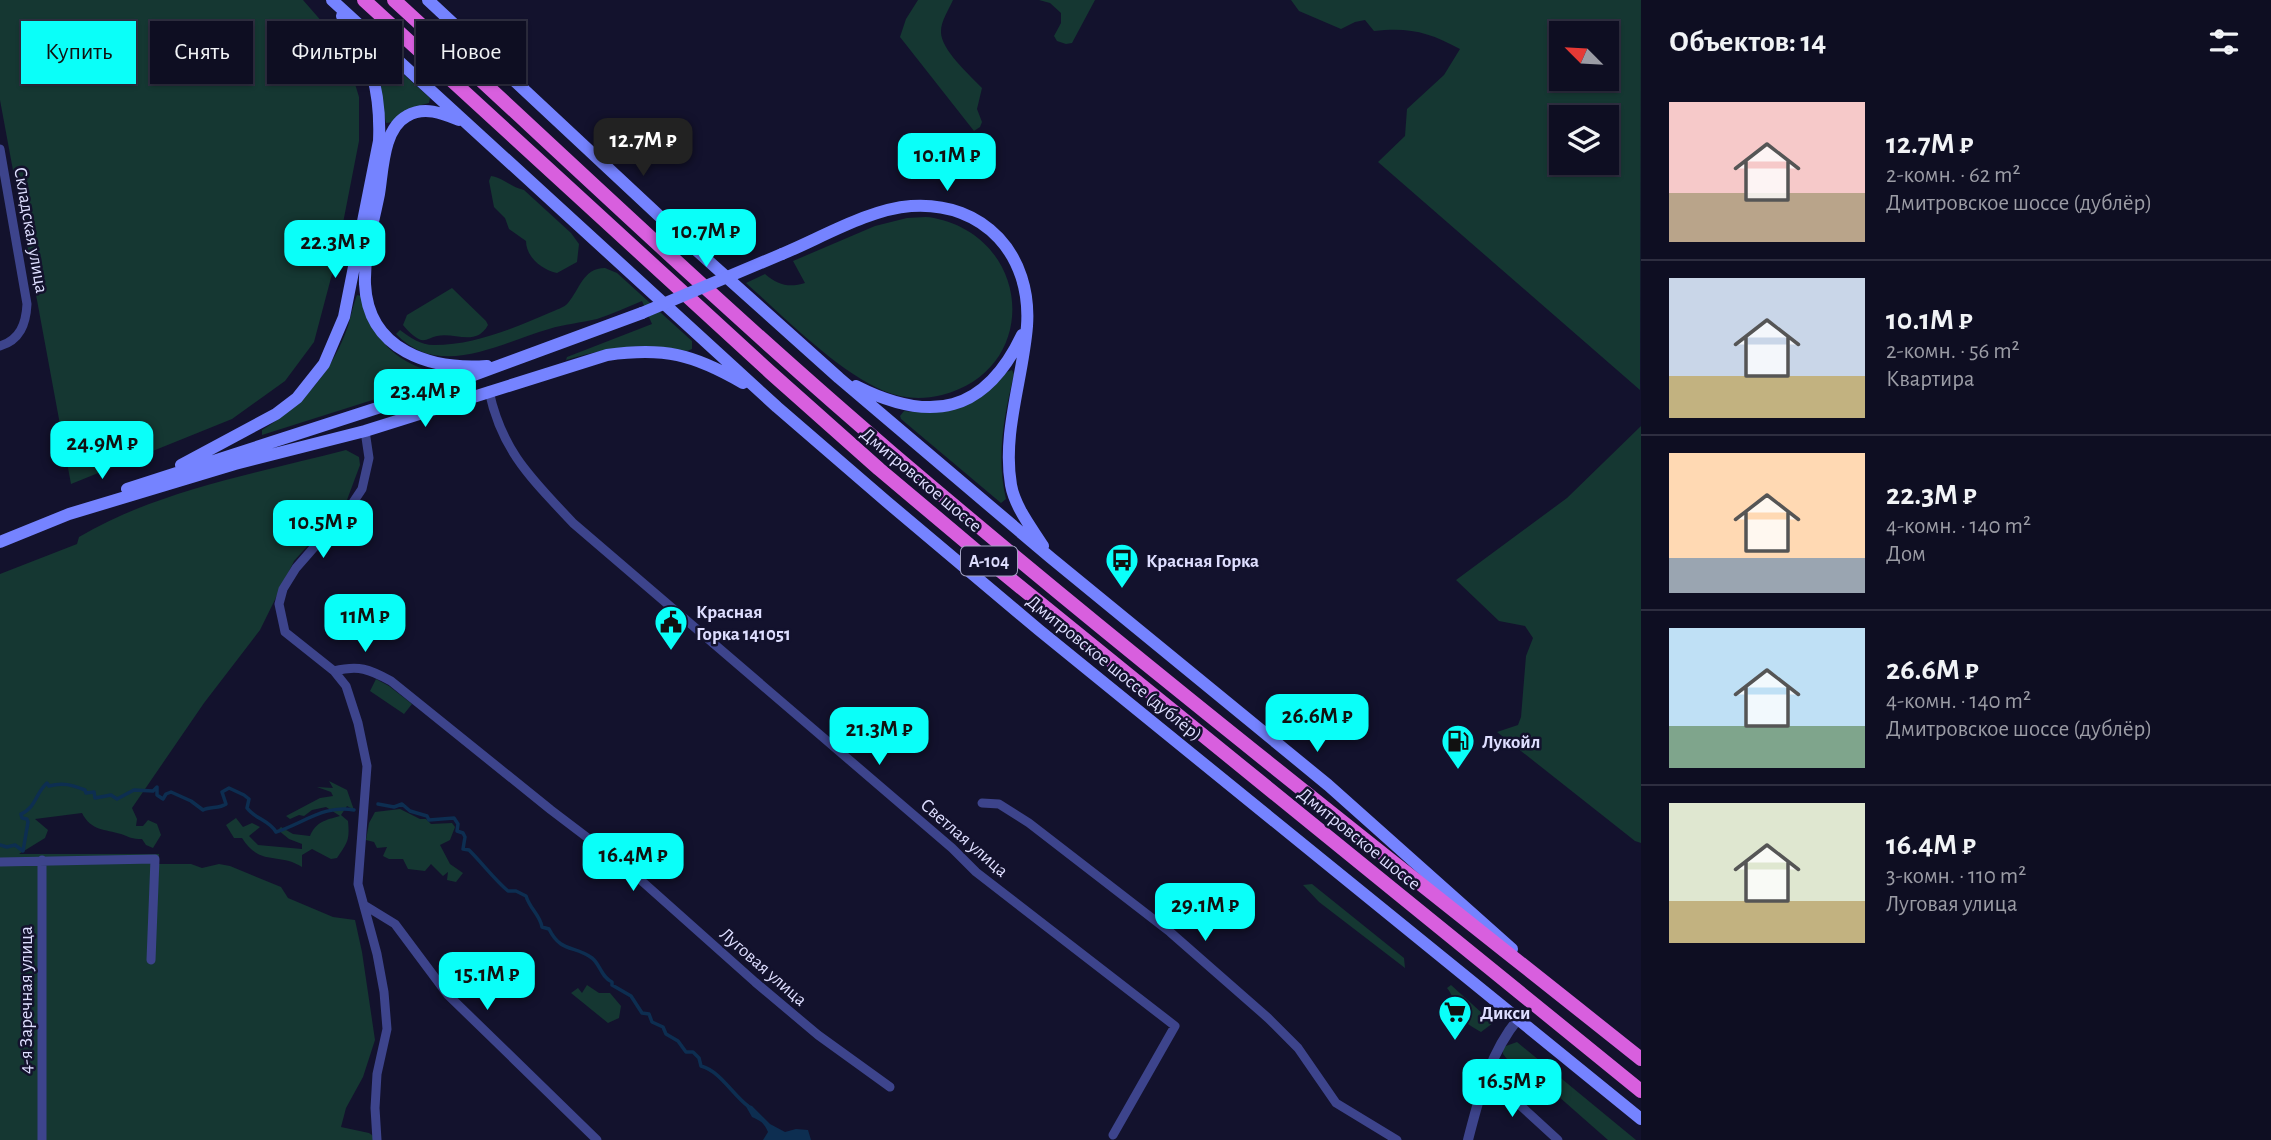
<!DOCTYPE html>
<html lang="ru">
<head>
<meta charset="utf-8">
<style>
  body { margin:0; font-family:"Alegreya Sans",sans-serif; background:#17172a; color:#f1f3f6; height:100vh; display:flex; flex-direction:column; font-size:26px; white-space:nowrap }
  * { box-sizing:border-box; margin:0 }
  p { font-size:23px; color:#9b9ca5 }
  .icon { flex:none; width:38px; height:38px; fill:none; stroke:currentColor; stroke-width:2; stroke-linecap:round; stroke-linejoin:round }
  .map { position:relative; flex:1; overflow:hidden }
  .sheet { display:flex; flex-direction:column; background:#0e0e22; width:630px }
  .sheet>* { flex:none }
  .banner { position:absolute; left:21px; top:21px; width:665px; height:63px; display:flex; gap:14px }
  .needle { width:46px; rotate:294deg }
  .tools { position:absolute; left:1549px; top:21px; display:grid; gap:14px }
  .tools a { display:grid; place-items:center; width:70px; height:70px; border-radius:0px; background:#0e0e22; box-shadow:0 2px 5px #0004,0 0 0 2px #2e2e40; font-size:35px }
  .price { position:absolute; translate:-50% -60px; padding:0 16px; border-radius:14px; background:#0afff9; color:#111; font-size:23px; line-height:46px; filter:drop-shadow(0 2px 4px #0008) }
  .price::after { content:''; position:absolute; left:50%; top:42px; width:21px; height:16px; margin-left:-10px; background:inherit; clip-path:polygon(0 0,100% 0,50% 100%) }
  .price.on { background:#222; color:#fff }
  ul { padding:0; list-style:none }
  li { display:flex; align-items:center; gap:21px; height:175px; padding:0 28px }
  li+li { border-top:2px solid #2e2e40 }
  li span { display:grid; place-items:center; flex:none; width:196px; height:140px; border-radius:0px; color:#555 }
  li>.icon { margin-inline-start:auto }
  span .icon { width:84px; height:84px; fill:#fffc; stroke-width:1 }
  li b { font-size:30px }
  h2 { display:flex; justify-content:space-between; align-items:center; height:84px; padding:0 28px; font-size:30px }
  .chip { padding:0 24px; border-radius:0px; background:#0e0e22; box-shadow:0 2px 5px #0004,0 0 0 2px #2e2e40; font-size:24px; line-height:63px }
  .chip.on { background:#0afff9; color:#111 }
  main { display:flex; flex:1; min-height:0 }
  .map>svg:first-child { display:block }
</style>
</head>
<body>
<main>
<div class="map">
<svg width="1641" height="1140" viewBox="0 0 1641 1140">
  <rect width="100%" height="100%" fill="#13122d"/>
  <!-- green -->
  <path fill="#153732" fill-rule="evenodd" d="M0,0H303L344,47L359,97V141L336,259L314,342L285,381L232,419L71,484L0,100Z
    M918,0H953C949,9 941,21 941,31C940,49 970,75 982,88L977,109L982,122L980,127L974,131L900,37L906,19Z
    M1039,0H1095L1072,43L1066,44L1057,41L1054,36L1061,23V13L1050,3Z
    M1291,0H1641L1640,390L1378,162L1405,136L1407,109L1444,75L1460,49C1429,32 1409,27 1374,31L1365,20L1355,22L1341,29L1299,11ZM1561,33H1606V79H1561ZM1561,117H1606V163H1561Z
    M373,49L376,50L430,98L429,103L414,107L393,122L386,123L370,53Z
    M491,176C504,178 512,188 524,190L571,233L579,244L577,262L557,273C542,270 526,257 526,241L509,229L505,218L494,207L489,181Z
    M907,218C916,218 926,216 934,218C1033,238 1041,370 942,395C922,400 903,399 884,391C838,372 784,317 746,283L765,274C778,285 789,288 805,283L793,261L875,226Z
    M605,268L617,273L692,341V349L687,351C642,342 610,347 566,360L567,357L652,324L642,301C627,307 612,314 597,319C581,323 564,324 549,329C500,343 440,380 396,334L400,330C411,338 420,345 434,345C474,345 514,328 549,313C555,310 564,308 568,303C580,289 583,268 605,268Z
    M452,288L486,321L488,325C476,347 455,332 437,336C431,337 427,341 421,340C415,338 407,330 403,325L407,315Z
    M357,295L361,296C373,330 383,352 418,367C427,371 437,370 442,378L262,435V430C303,405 332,372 348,326C351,316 353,305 357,295Z
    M1012,370L1014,374C1004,416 996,457 1006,499L1001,503L901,419L900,416L904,411C947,415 978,406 1007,372Z
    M1641,426V843L1635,841L1497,732L1518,725L1521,717L1526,656L1533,638L1525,626L1499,621L1456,580L1567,498Z
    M346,450L359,457L360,465L347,500L344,503L335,501L332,507L335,515L294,561L260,630L204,703L132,808L137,819L136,826H143L148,820L157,824L161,835L153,848L146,845L142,839C132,839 129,837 121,834C105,829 91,831 82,813L35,819L48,830L45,838L19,854H159V864H191L202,868L219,864L230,866L281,887L288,898L333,917L355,920L362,952L375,1040L363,1077L346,1108L341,1127L369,1133L379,1140H0V574L77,544L79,537C158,490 258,473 346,450Z
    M376,679L389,686L412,704L404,714L370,691Z
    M329,781L347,790L354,810L347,806L341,815L348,821C350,841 347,843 337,858L331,859L312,849L302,855V867C279,852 260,867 242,838H234L226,825L236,818L243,827L252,823L260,827L249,836L258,845L302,849V844L289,839L278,830L281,827L293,834L310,836C316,822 325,820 340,816L326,807L312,810L304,816L299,815L290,819L286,816L320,798L333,796L331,792L317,787L333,788Z
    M400,809L420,819H426L431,824L452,823L455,827L450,840L440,845L450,864L463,873L456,882L447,880L448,872L443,876L431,864L425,871L408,869L403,859H389L383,856L387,847L377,848L374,842L366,840L369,823L375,812Z
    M1312,884L1404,958L1405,968L1319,902L1303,885Z
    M587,985L599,993H610L621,1006L619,1018L608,1023L571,993L578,988L582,993Z
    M1451,985L1493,1023L1481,1032C1472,1027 1458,1019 1455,1009C1453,999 1453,996 1447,988Z
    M1517,1042L1636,1140H1608L1558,1096L1517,1071L1516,1062L1505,1063L1507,1059L1503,1054V1047Z"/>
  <!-- water -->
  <path fill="#0d2e51" d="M744,1103L752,1106L770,1124L785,1132L796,1129L808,1130L811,1140H763L768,1132C764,1122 760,1121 752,1117Z"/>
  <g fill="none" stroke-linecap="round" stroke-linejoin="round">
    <!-- stream -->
    <path stroke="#0d2e51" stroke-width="3.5" d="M378,804L394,807L402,804L410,811L427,816L429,820L454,818L458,824L457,831L463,833L465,837L463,849L469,850C483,864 494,879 508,891H516L526,896C530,909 540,915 542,927L549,929C561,953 574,945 592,958C600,964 601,977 612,982V985L631,996L642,1013L649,1014L652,1022L663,1027L666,1034L678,1041L686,1052H693L699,1058L701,1066C720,1071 733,1095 748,1106
      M0,845L7,847L15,845L23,851L28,822L27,819L22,818L21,814C36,808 36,792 47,783L49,786C63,782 72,785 85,790L86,793L94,792L95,798L111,795L117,799L134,790L153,791L157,787V795L163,799L166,794L171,792L191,801L203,810C210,806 219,809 226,804L222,792L229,788L244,795L249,799L247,808C255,819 269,820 276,832C302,824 325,804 354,810"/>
    <!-- minor -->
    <path stroke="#3d448c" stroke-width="9" d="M0,149L27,304C26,324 20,340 0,346
      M489,391C502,452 532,479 573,523L952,848L976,872L1175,1026L1113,1135
      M365,431L369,458L362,489L352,504L296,568L283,589L279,604L285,632L334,671L346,686L358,723L367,766L358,884L377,954L384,992L387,1029L377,1074L375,1108L377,1140
      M334,671C359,665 369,669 391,681L551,810L626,867L755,982L818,1035L890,1087
      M982,803L999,804L1029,823L1170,932L1268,1018L1298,1048L1336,1103L1397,1140
      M0,862L155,859L151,960
      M364,905L395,924L448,995L597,1140
      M1487,1075L1558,1140
      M42,1140V860"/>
    <!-- tertiary -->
    <path stroke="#3d448c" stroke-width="10" d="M1468,1140C1479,1098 1489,1054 1518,1019"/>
    <!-- secondary -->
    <path stroke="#7583ff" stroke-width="12" d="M332,0L777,407L887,502L1039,630L1641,1119
      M428,0L685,240L839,378L1051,558L1328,785L1512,949
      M459,120C442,113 424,106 407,116C383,129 383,170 379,194C373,224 364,254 365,284C368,351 431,370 487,366
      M782,254C821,238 869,209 911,206C985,201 1032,256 1027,326C1023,378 1002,433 1011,485C1015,507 1031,527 1043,546
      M856,386C931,424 985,413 1022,335
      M181,465L276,414L297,398L324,364L344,317L379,141C381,95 372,53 342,16
      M127,489L433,390L642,313
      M0,542L69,514L235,464L365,431L607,355C664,347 693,354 743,383"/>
    <!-- trunk -->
    <path stroke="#d85fde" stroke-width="14" d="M364,0L771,373L879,469L992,564L1641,1091
      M394,0C560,152 722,308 893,454C1137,662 1390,859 1641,1059"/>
    <!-- secondary-bridge -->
    <path stroke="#7583ff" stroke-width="12" d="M642,313L782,254"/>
  </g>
  <!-- icons -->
  <defs>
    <symbol id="bus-pin" viewBox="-11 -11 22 30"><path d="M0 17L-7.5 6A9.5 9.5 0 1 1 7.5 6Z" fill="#0afff9" stroke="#13122d"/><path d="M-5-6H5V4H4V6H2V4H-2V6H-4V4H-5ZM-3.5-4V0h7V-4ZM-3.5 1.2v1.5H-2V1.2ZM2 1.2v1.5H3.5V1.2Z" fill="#111"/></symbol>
    <symbol id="civic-pin" viewBox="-11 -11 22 30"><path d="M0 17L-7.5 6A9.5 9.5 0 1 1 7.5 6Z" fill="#0afff9" stroke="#13122d"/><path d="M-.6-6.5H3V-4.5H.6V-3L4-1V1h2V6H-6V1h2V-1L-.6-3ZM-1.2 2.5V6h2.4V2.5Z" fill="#111"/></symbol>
    <symbol id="fuel-pin" viewBox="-11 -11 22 30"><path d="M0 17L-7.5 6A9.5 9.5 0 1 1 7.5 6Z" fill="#0afff9" stroke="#13122d"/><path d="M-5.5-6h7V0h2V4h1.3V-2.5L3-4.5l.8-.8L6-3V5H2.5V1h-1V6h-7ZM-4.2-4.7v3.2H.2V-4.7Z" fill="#111"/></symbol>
    <symbol id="supermarket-pin" viewBox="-11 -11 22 30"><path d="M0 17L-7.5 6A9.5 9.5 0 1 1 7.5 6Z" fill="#0afff9" stroke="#13122d"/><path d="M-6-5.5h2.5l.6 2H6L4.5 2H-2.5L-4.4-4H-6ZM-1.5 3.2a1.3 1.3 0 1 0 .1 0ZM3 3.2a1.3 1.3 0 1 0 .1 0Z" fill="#111"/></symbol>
  </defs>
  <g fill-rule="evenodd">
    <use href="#bus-pin" x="1103" y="541" width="38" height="52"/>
    <use href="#civic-pin" x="652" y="603" width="38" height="52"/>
    <use href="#fuel-pin" x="1439" y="722" width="38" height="52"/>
    <use href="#supermarket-pin" x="1436" y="993" width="38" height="52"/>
  </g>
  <g text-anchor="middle" stroke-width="5" stroke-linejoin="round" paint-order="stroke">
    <!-- shield labels -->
    <rect fill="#13122d" stroke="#a1a1c0" stroke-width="2" x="961" y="546.5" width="56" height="29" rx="5"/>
    <g font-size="18" font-weight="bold" fill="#dedeff">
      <text x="989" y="567">А-104</text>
    </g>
    <!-- street labels -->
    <g font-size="19" fill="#dedeff" stroke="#13122d">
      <text transform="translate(32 230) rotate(80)" y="7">Складская улица</text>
      <text transform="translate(922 479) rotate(40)" y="7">Дмитровское шоссе</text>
      <text transform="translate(1115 667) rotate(39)" y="7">Дмитровское шоссе (дублёр)</text>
      <text transform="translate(965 837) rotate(41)" y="7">Светлая улица</text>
      <text transform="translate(1360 838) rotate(39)" y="7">Дмитровское шоссе</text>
      <text transform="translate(764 966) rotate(41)" y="7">Луговая улица</text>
      <text transform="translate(25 1000) rotate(-90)" y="7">4-я Заречная улица</text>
    </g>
    <!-- poi labels -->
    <g font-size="19" font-weight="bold" fill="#dedeff" stroke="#13122d" text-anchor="start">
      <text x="1146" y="567">Красная Горка</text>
      <text x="696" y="618">Красная<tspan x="696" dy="22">Горка 141051</tspan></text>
      <text x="1482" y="748">Лукойл</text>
      <text x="1480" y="1019">Дикси</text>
    </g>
  </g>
</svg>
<div class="tools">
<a><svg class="needle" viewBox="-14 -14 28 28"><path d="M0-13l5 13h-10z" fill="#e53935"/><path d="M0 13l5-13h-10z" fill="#9b9ca5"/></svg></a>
<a><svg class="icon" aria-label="layers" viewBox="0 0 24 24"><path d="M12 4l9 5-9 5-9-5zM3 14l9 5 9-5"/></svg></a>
</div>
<b class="price on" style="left:643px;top:178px">12.7M ₽</b>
<b class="price" style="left:947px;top:193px">10.1M ₽</b>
<b class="price" style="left:706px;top:269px">10.7M ₽</b>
<b class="price" style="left:335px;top:280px">22.3M ₽</b>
<b class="price" style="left:425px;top:429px">23.4M ₽</b>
<b class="price" style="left:102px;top:481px">24.9M ₽</b>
<b class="price" style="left:323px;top:560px">10.5M ₽</b>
<b class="price" style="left:365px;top:654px">11M ₽</b>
<b class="price" style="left:1317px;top:754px">26.6M ₽</b>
<b class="price" style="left:879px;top:767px">21.3M ₽</b>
<b class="price" style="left:633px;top:893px">16.4M ₽</b>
<b class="price" style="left:1205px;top:943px">29.1M ₽</b>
<b class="price" style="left:487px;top:1012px">15.1M ₽</b>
<b class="price" style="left:1512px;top:1119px">16.5M ₽</b>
<div class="banner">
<a class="chip on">Купить</a>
<a class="chip">Снять</a>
<a class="chip">Фильтры</a>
<a class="chip">Новое</a>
</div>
</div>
<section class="sheet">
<h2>Объектов: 14<svg class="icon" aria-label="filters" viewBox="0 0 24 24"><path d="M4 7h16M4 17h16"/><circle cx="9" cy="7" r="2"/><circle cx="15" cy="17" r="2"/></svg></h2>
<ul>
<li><span style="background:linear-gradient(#f6c9c9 65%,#b9a48a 0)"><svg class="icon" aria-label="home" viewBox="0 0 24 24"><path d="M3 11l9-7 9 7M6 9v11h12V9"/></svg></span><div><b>12.7M ₽</b><p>2-комн. · 62 m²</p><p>Дмитровское шоссе (дублёр)</p></div></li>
<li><span style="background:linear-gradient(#c9d6e8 70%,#c2b280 0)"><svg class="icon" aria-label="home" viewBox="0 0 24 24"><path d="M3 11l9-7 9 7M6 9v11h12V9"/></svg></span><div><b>10.1M ₽</b><p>2-комн. · 56 m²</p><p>Квартира</p></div></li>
<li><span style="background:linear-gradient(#ffd9b3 75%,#9aa5b1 0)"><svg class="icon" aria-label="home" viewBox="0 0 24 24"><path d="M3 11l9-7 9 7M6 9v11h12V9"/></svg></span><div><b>22.3M ₽</b><p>4-комн. · 140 m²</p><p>Дом</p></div></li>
<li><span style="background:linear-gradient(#bfe0f5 70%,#7fa58c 0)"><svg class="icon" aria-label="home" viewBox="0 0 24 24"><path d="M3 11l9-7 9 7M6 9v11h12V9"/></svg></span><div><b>26.6M ₽</b><p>4-комн. · 140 m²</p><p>Дмитровское шоссе (дублёр)</p></div></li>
<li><span style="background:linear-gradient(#dfe7d0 70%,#c2b280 0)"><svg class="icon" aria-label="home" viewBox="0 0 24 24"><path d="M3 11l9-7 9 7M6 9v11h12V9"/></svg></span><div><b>16.4M ₽</b><p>3-комн. · 110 m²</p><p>Луговая улица</p></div></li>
</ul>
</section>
</main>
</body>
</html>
